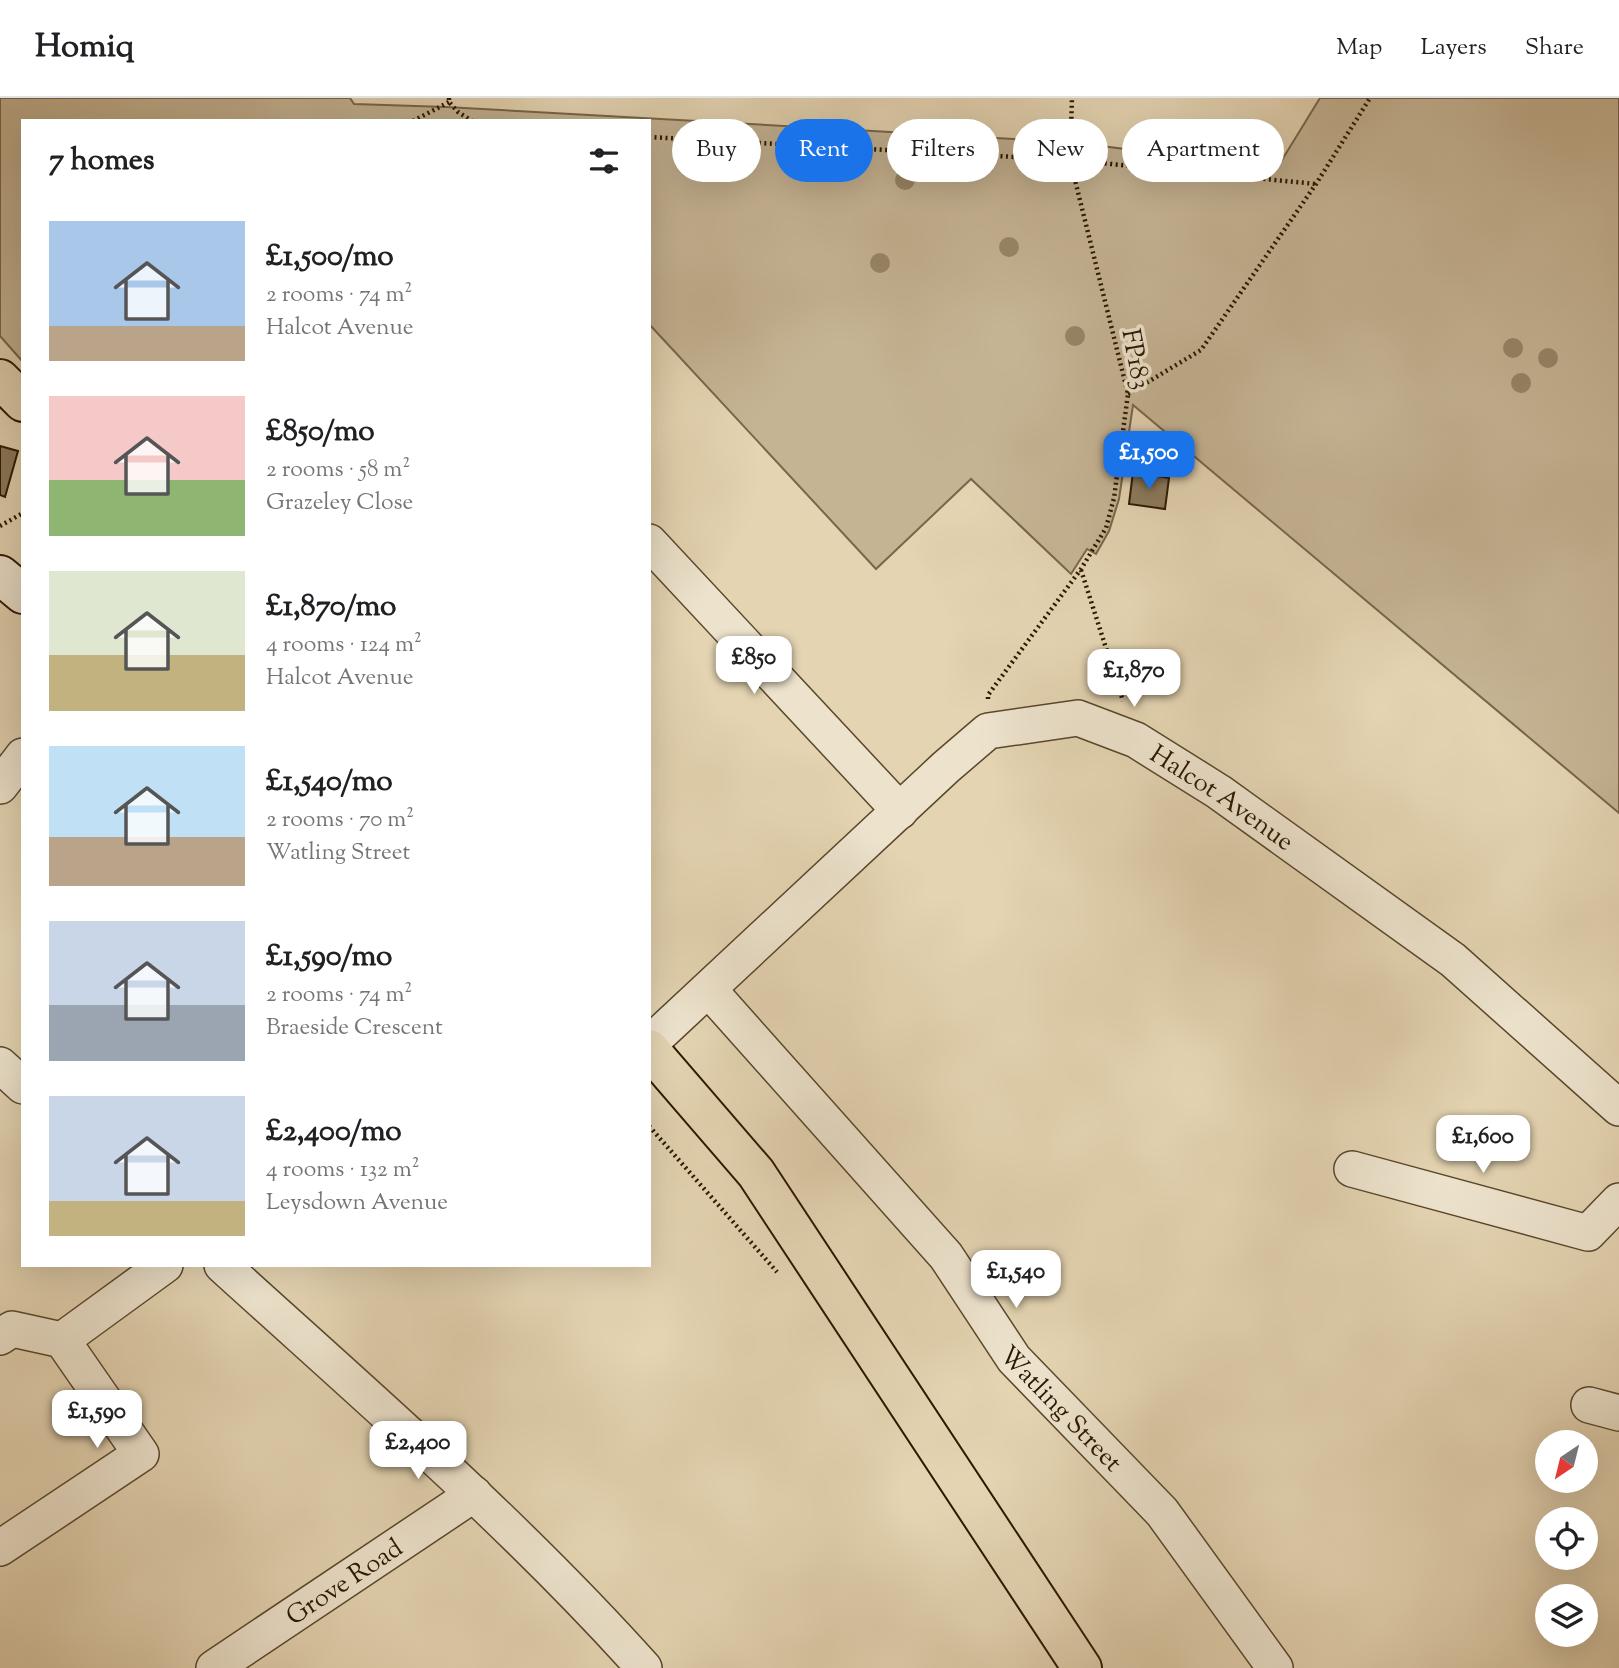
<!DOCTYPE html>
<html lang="en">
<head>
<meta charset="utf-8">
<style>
  body { margin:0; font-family:"Sorts Mill Goudy",serif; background:#f6f6f6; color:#202124; height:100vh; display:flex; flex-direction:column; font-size:26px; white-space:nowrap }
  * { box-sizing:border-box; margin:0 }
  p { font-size:23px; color:#757577 }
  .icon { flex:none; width:38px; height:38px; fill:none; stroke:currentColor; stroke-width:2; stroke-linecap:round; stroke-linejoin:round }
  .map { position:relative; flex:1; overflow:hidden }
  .panel { position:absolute; left:21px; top:21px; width:630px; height:1148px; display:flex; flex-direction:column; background:#fff; border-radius:0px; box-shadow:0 7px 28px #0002 }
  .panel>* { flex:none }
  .top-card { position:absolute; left:672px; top:21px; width:665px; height:63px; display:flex; gap:14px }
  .needle { width:46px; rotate:215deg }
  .fabs { position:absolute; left:1535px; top:1332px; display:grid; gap:14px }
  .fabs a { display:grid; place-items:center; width:63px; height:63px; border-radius:50%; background:#fff; box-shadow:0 7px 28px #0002; font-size:35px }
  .price { position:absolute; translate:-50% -60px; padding:0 16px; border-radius:14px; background:#fff; color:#222; font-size:23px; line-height:46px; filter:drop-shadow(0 2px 4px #0008) }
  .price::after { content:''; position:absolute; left:50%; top:42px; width:21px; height:16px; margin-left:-10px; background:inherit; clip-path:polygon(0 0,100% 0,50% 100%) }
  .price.selected { background:#1a73e8; color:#fff }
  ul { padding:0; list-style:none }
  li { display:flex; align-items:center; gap:21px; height:175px; padding:0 28px }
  li span { display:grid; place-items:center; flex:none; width:196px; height:140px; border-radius:0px; color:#555 }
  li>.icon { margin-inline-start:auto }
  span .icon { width:84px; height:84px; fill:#fffc; stroke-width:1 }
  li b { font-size:30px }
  h2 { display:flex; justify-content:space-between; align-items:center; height:84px; padding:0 28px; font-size:30px }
  .pill { padding:0 24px; border-radius:32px; background:#fff; box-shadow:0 7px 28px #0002; font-size:24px; line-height:63px }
  .pill.selected { background:#1a73e8; color:#fff }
  header { display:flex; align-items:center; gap:42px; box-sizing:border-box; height:98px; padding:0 35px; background:#fff; border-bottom:2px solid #e0e0e0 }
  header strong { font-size:33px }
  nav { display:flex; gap:38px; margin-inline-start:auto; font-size:24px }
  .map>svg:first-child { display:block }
</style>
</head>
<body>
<header>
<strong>Homiq</strong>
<nav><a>Map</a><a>Layers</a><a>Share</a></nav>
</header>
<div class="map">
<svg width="1619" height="1570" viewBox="0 0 1619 1570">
  <rect width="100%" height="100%" fill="#e4d4b2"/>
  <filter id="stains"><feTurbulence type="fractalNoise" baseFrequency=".00286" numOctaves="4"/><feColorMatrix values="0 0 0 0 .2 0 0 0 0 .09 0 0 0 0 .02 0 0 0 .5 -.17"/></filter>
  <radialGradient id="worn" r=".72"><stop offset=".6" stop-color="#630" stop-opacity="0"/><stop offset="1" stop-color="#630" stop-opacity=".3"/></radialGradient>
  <!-- green -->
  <path fill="#c5b494" stroke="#78664a" stroke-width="2" d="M0,0H350L354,6L446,9L1069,44L1277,70L1320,0H1619V715L1133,307L1119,401L1109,433L1096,456L1087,451L1071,476L971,381L876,471L649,226V23H23V264L0,238Z"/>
  <!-- building -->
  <path fill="#8b7a5d" stroke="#2b1800" stroke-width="2" d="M0,348L18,353L5,399L0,397Z
    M1133,374L1169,380L1165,411L1129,406Z"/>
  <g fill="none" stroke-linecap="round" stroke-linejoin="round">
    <defs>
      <g id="street">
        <path d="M649,444L900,713"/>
        <path d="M0,688L23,658"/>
        <path id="s1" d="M709,892L946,1158L1014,1261L1162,1414L1275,1570"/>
        <path id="s2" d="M649,946L946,669L988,633L1078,620L1136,642L1219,694L1453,862L1619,1010"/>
        <path d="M0,967L23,988"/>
        <path d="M1352,1071L1588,1135L1619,1103"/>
        <path d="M222,1167C366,1298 514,1425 644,1570"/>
        <path d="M0,1239L12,1231L62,1242L141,1356L0,1450"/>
        <path d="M62,1242L165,1167"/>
        <path d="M1589,1307L1619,1315"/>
        <path id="s3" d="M214,1570L474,1396"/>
      </g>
      <path id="secondary" d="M0,477L23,496"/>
      <path id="primary" d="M0,281L23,304
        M649,951L756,1075L1082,1570"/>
    </defs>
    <!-- street casing -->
    <use href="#street" stroke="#59472c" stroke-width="38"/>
    <!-- secondary casing -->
    <use href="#secondary" stroke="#2b1800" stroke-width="42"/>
    <!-- primary casing -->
    <use href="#primary" stroke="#2b1800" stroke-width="42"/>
    <!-- path -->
    <path stroke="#2b1800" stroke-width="4.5" stroke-dasharray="2 3.5" stroke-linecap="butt" d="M449,0V4L458,14L472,23
      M413,23L449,4
      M649,39L1070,62L1316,86
      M1128,296L1201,252L1316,86L1370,0
      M0,428L23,415
      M1081,472L1123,603
      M988,601V597L1081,471L1106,430L1114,400L1128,296L1070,62L1072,0
      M649,1028L777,1174"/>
    <!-- street -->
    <use href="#street" stroke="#ede3cd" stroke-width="35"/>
    <!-- secondary -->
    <use href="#secondary" stroke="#ede3cd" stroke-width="38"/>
    <!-- primary -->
    <use href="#primary" stroke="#e4d4b2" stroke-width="38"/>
  </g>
  <!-- trees -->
  <g fill="#988668">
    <circle cx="905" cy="82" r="10"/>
    <circle cx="1009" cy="149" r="10"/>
    <circle cx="880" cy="165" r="10"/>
    <circle cx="1075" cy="238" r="10"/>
    <circle cx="1513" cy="250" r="10"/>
    <circle cx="1548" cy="260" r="10"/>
    <circle cx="1521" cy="285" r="10"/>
  </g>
  <g text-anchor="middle" stroke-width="7" stroke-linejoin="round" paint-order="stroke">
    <!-- street labels -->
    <g font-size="26" fill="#2b1800" stroke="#ede3cd">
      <text transform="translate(1137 261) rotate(79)" y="9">FP183</text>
      <text dy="9" stroke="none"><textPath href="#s2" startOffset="718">Halcot Avenue</textPath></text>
      <text dy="9" stroke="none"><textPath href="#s1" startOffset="548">Watling Street</textPath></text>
      <text dy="9" stroke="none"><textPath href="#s3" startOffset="156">Grove Road</textPath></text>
    </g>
  </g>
  <rect width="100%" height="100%" filter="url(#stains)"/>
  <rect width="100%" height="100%" fill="url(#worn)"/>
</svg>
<div class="fabs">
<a><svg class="needle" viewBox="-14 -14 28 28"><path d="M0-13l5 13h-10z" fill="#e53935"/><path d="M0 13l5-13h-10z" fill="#757577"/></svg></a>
<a><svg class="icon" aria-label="locate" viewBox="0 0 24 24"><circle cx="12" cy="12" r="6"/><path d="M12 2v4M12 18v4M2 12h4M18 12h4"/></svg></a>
<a><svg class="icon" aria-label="layers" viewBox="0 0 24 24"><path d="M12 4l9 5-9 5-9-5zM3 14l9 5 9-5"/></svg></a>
</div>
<b class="price selected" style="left:1149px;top:393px">£1,500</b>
<b class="price" style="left:754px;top:598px">£850</b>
<b class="price" style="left:1134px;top:611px">£1,870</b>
<b class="price" style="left:1483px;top:1077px">£1,600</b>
<b class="price" style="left:1016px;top:1212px">£1,540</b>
<b class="price" style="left:97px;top:1352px">£1,590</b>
<b class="price" style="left:418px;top:1383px">£2,400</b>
<div class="top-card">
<a class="pill">Buy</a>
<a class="pill selected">Rent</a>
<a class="pill">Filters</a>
<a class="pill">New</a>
<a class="pill">Apartment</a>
</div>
<section class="panel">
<h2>7 homes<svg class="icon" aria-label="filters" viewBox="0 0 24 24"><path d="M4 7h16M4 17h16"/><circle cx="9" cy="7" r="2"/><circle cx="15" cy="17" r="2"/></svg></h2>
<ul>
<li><span style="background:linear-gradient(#a9c7e8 75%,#b9a48a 0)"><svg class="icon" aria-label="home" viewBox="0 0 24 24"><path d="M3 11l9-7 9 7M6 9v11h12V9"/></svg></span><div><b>£1,500/mo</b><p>2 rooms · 74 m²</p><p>Halcot Avenue</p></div></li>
<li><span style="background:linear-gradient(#f6c9c9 60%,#8fb573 0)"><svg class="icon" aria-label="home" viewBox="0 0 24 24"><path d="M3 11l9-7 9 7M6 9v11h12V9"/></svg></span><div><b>£850/mo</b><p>2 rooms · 58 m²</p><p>Grazeley Close</p></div></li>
<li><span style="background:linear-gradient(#dfe7d0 60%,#c2b280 0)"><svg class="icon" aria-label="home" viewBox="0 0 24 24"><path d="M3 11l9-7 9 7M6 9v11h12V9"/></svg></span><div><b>£1,870/mo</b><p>4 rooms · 124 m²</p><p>Halcot Avenue</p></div></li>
<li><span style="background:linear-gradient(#bfe0f5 65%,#b9a48a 0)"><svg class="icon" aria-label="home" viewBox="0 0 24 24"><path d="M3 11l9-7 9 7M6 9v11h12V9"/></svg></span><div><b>£1,540/mo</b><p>2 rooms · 70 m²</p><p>Watling Street</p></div></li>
<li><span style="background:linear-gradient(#c9d6e8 60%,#9aa5b1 0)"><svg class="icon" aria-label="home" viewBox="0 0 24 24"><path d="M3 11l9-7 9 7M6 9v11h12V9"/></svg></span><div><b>£1,590/mo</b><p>2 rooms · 74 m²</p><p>Braeside Crescent</p></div></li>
<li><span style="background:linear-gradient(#c9d6e8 75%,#c2b280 0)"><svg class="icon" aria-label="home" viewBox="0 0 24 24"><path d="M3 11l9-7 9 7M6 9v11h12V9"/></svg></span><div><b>£2,400/mo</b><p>4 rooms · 132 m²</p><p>Leysdown Avenue</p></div></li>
</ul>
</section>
</div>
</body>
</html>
